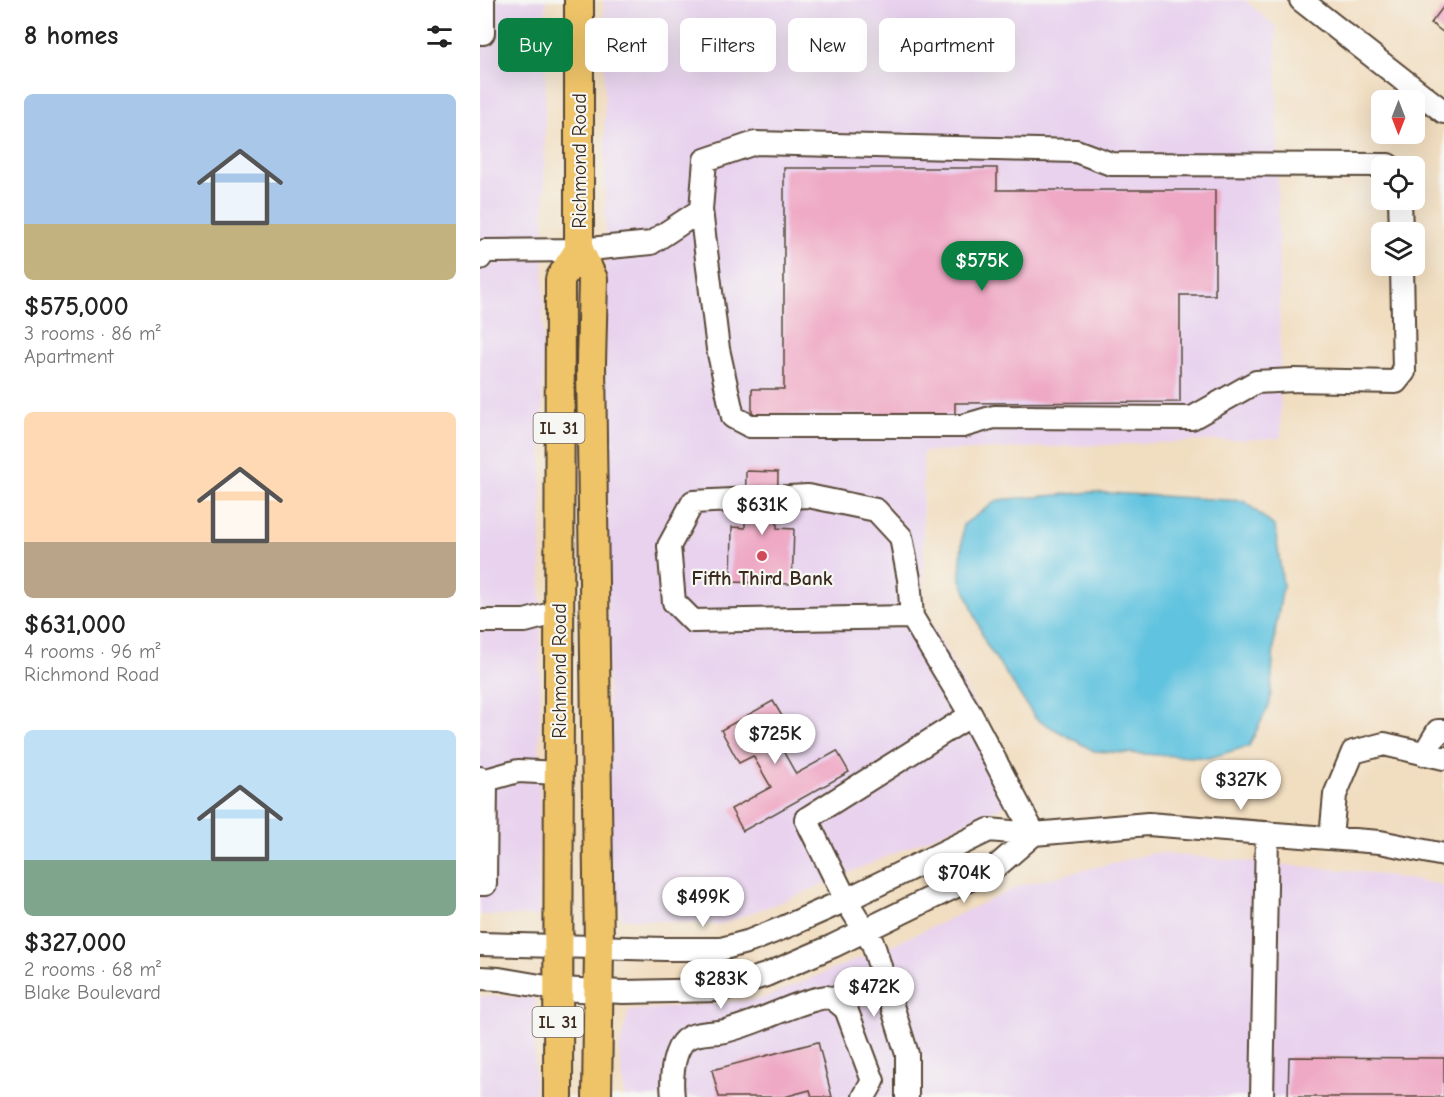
<!DOCTYPE html>
<html lang="en">
<head>
<meta charset="utf-8">
<style>
  body { margin:0; font-family:"Comic Neue",sans-serif; background:#f6f6f6; color:#222; height:100vh; display:flex; flex-direction:column; font-size:22px; white-space:nowrap }
  * { box-sizing:border-box; margin:0 }
  p { font-size:20px; color:#767676 }
  .icon { flex:none; width:33px; height:33px; fill:none; stroke:currentColor; stroke-width:2; stroke-linecap:round; stroke-linejoin:round }
  .map { position:relative; flex:1; overflow:hidden }
  .drawer { display:flex; flex-direction:column; background:#fff; width:480px }
  .drawer>* { flex:none }
  .banner { position:absolute; left:18px; top:18px; width:570px; height:54px; display:flex; gap:12px }
  .needle { width:39px; rotate:180deg }
  .buttons { position:absolute; left:891px; top:90px; display:grid; gap:12px }
  .buttons a { display:grid; place-items:center; width:54px; height:54px; border-radius:9px; background:#fff; box-shadow:0 6px 24px #0002; font-size:30px }
  .price { position:absolute; translate:-50% -51px; padding:0 14px; border-radius:21px; background:#fff; color:#222; font-size:20px; line-height:39px; filter:drop-shadow(0 2px 3px #0008) }
  .price::after { content:''; position:absolute; left:50%; top:36px; width:18px; height:14px; margin-left:-9px; background:inherit; clip-path:polygon(0 0,100% 0,50% 100%) }
  .price.selected { background:#0b8043; color:#fff }
  ul { padding:0; list-style:none }
  li { display:grid; align-content:center; gap:12px; height:318px; padding:0 24px }
  li span { display:grid; place-items:center; height:186px; border-radius:9px; color:#555 }
  li>.icon { margin-inline-start:auto }
  span .icon { width:108px; height:108px; fill:#fffc; stroke-width:1 }
  li b { font-size:26px }
  h2 { display:flex; justify-content:space-between; align-items:center; height:72px; padding:0 24px; font-size:26px }
  .pill { padding:0 21px; border-radius:9px; background:#fff; box-shadow:0 6px 24px #0002; font-size:21px; line-height:54px }
  .pill.selected { background:#0b8043; color:#fff }
  main { display:flex; flex:1; min-height:0 }
  .map>svg:first-child { display:block }
</style>
</head>
<body>
<main>
<section class="drawer">
<h2>8 homes<svg class="icon" aria-label="filters" viewBox="0 0 24 24"><path d="M4 7h16M4 17h16"/><circle cx="9" cy="7" r="2"/><circle cx="15" cy="17" r="2"/></svg></h2>
<ul>
<li><span style="background:linear-gradient(#a9c7e8 70%,#c2b280 0)"><svg class="icon" aria-label="home" viewBox="0 0 24 24"><path d="M3 11l9-7 9 7M6 9v11h12V9"/></svg></span><div><b>$575,000</b><p>3 rooms · 86 m²</p><p>Apartment</p></div></li>
<li><span style="background:linear-gradient(#ffd9b3 70%,#b9a48a 0)"><svg class="icon" aria-label="home" viewBox="0 0 24 24"><path d="M3 11l9-7 9 7M6 9v11h12V9"/></svg></span><div><b>$631,000</b><p>4 rooms · 96 m²</p><p>Richmond Road</p></div></li>
<li><span style="background:linear-gradient(#bfe0f5 70%,#7fa58c 0)"><svg class="icon" aria-label="home" viewBox="0 0 24 24"><path d="M3 11l9-7 9 7M6 9v11h12V9"/></svg></span><div><b>$327,000</b><p>2 rooms · 68 m²</p><p>Blake Boulevard</p></div></li>
</ul>
</section>
<div class="map">
<svg width="964" height="1097" viewBox="0 0 964 1097">
  <rect width="100%" height="100%" fill="#f6f6f2"/>
  <filter id="ink" filterUnits="userSpaceOnUse"><feTurbulence type="fractalNoise" baseFrequency=".0167" numOctaves="2"/><feDisplacementMap in="SourceGraphic" scale="12" xChannelSelector="R" yChannelSelector="G"/><feConvolveMatrix kernelMatrix="1 2 1 2 8 2 1 2 1" color-interpolation-filters="sRGB"/></filter>
  <filter id="wash" filterUnits="userSpaceOnUse"><feTurbulence type="fractalNoise" baseFrequency=".008" numOctaves="4" result="noise"/><feDisplacementMap in="SourceGraphic" scale="24" xChannelSelector="R" yChannelSelector="G"/><feGaussianBlur stdDeviation="1.35" result="paint"/><feColorMatrix in="noise" values="0 0 0 0 0 0 0 0 0 0 0 0 0 0 0 0 0 1.4 0 .05"/><feComposite in="paint" operator="in"/></filter>
  <g filter="url(#wash)">
    <rect width="100%" height="100%" fill="#f1ddbf"/>
    <!-- built -->
    <path fill="#e8d2ee" d="M0,0H66L58,916L0,915Z
      M124,0H765L796,27L801,438L443,452V608L544,797L304,901L239,925L142,918L129,859Z
      M674,853L884,872L964,885V1097H145L139,1049L149,1011L281,999L423,940L542,885Z
      M0,996L55,998L54,1097H0Z"/>
    <!-- water -->
    <path fill="#61c3df" stroke="#4e767e" stroke-width="1.5" d="M612,492L764,501L795,527L803,586L795,632L790,703L769,746L729,758L614,751L556,719L506,644L480,577L483,525L518,500Z"/>
    <g id="blocks">
      <!-- building -->
      <path fill="#efa9c4" d="M964,6V33L951,23Z
        M304,168H517V190H735V295H700V402L475,403V414H272V389H304Z
        M266,471L298,472L297,528L314,529L312,584L251,582L252,527L265,528Z
        M293,701L312,733L298,742L316,774L357,751L369,772L263,831L251,809L291,787L273,756L259,763L241,730Z
        M338,1042L352,1097H332L330,1090L304,1097H239L232,1070Z
        M809,1057L964,1058V1097H808Z"/>
    </g>
  </g>
  <g filter="url(#ink)">
    <use href="#blocks" fill-opacity="0" stroke="#564536" stroke-width="1.5"/>
    <g fill="none" stroke-linecap="round" stroke-linejoin="round">
      <defs>
        <path id="minor" d="M821,0L964,112
          M0,33H3V0
          M920,200L921,232
          M221,210L238,349L253,417L270,426H483L514,417L712,418L776,382L814,380L916,382L924,372L922,266
          M0,258L5,251L99,250L171,243L221,210L225,160L275,143L596,151L631,164L908,165L909,166
          M0,621H45L79,612
          M491,715L554,834
          M944,754L958,731H964
          M0,778L6,780L38,771L79,773
          M851,838L855,795L873,752L904,744L964,758
          M0,884H5L6,780
          M0,944L185,949H241L270,941L305,927L366,900L509,830L554,834L668,824L900,842L964,855
          M0,978L19,979L78,989L144,992L239,990L286,975L353,946L517,866L554,834
          M193,1097C191,1081 192,1057 202,1043C211,1031 232,1034 245,1031C280,1023 311,1003 346,997L354,999L366,1009L393,1081L384,1097
          M427,1097V1054L393,944L366,900L326,819L491,715L432,617L429,579L421,537L396,510L328,496L213,502L189,546L194,602L213,621L432,617
          M782,1097L787,833"/>
        <path id="major" d="M99,0V250L113,279L111,364L119,947L117,1097
          M78,1097L80,279L99,250"/>
      </defs>
      <!-- minor casing -->
      <use href="#minor" stroke="#564536" stroke-width="26"/>
      <!-- major casing -->
      <use href="#major" stroke="#564536" stroke-width="32"/>
      <!-- minor -->
      <use href="#minor" stroke="#fff" stroke-width="22"/>
      <!-- major -->
      <use href="#major" stroke="#efc469" stroke-width="28"/>
    </g>
  </g>
  <!-- markers -->
  <circle fill="#d1495b" stroke="#f6f6f2" stroke-width="2" cx="282" cy="556" r="6"/>
  <g text-anchor="middle" stroke-width="4.5" stroke-linejoin="round" paint-order="stroke">
    <!-- shield labels -->
    <g fill="#f6f6f2" stroke="#73675e" stroke-width="1.5">
      <rect x="53.5" y="413" width="51" height="30" rx="4.5"/>
      <rect x="52.5" y="1007" width="51" height="30" rx="4.5"/>
    </g>
    <g font-size="18" font-weight="bold" fill="#3b2a1e">
      <text x="79" y="434">IL 31</text>
      <text x="78" y="1028">IL 31</text>
    </g>
    <!-- street labels -->
    <g font-size="20" fill="#3b2a1e" stroke="#f6f6f2">
      <text transform="translate(99 161) rotate(-90)" y="7">Richmond Road</text>
      <text transform="translate(79 671) rotate(-90)" y="7">Richmond Road</text>
    </g>
    <!-- poi labels -->
    <g font-size="20" font-weight="bold" fill="#3b2a1e" stroke="#f6f6f2">
      <text x="282" y="585">Fifth Third Bank</text>
    </g>
  </g>
</svg>
<div class="buttons">
<a><svg class="needle" viewBox="-14 -14 28 28"><path d="M0-13l5 13h-10z" fill="#e53935"/><path d="M0 13l5-13h-10z" fill="#767676"/></svg></a>
<a><svg class="icon" aria-label="locate" viewBox="0 0 24 24"><circle cx="12" cy="12" r="6"/><path d="M12 2v4M12 18v4M2 12h4M18 12h4"/></svg></a>
<a><svg class="icon" aria-label="layers" viewBox="0 0 24 24"><path d="M12 4l9 5-9 5-9-5zM3 14l9 5 9-5"/></svg></a>
</div>
<b class="price selected" style="left:502px;top:292px">$575K</b>
<b class="price" style="left:282px;top:536px">$631K</b>
<b class="price" style="left:295px;top:765px">$725K</b>
<b class="price" style="left:761px;top:811px">$327K</b>
<b class="price" style="left:484px;top:904px">$704K</b>
<b class="price" style="left:223px;top:928px">$499K</b>
<b class="price" style="left:241px;top:1010px">$283K</b>
<b class="price" style="left:394px;top:1018px">$472K</b>
<div class="banner">
<a class="pill selected">Buy</a>
<a class="pill">Rent</a>
<a class="pill">Filters</a>
<a class="pill">New</a>
<a class="pill">Apartment</a>
</div>
</div>
</main>
</body>
</html>
